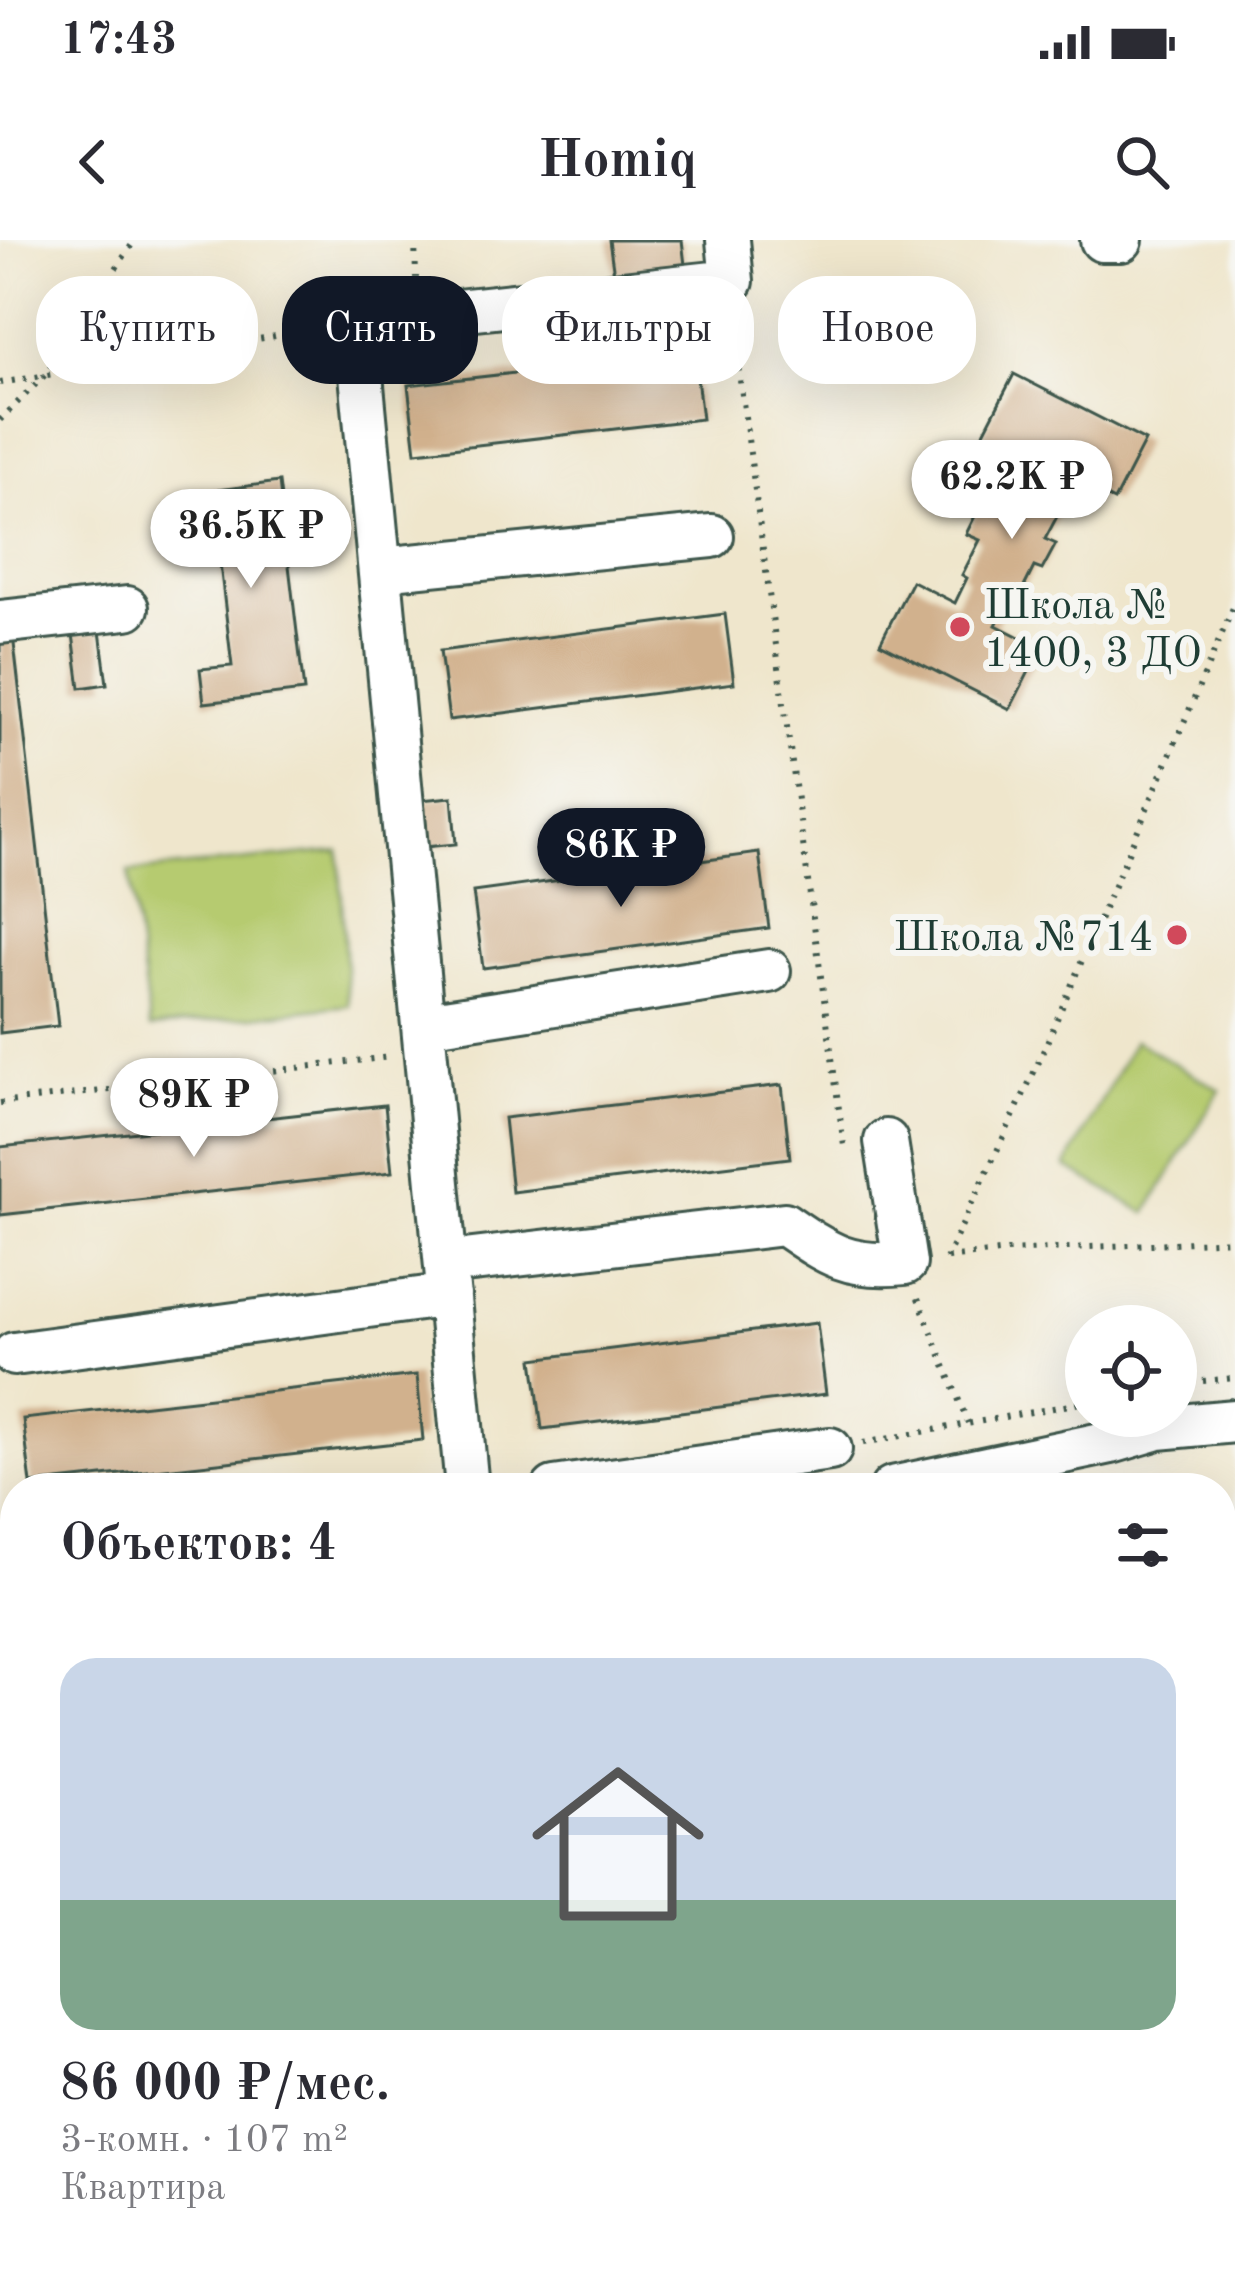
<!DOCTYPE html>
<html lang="ru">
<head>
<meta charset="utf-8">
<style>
  body { margin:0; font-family:"Old Standard TT",serif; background:#f7f7f7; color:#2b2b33; height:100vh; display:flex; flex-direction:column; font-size:45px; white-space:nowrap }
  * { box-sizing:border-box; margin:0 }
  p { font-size:39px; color:#7c7c81 }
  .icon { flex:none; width:66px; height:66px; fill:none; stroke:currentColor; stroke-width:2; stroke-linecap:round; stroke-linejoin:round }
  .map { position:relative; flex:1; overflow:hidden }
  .side { position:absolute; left:0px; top:1233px; width:1236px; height:807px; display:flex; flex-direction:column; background:#fff; border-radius:48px 48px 0 0; box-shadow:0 12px 48px #0002 }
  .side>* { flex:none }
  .hud { position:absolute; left:36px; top:36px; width:1164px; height:108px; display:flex; gap:24px }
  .buttons { position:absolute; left:1065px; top:1065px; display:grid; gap:24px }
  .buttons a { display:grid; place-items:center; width:132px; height:132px; border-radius:50%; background:#fff; box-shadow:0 12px 48px #0002; font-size:60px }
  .price { position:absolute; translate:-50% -102px; padding:0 27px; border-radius:42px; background:#fff; color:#222; font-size:39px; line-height:78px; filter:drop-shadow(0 3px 6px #0008) }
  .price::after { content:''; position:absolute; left:50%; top:72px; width:36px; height:27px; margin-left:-18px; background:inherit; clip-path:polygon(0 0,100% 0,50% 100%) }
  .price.selected { background:#111827; color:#fff }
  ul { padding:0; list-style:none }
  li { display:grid; align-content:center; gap:24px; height:636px; padding:0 60px }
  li+li { border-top:3px solid #e1e1e2 }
  li span { display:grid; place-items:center; height:372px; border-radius:36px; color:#555 }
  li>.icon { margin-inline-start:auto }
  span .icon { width:216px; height:216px; fill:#fffc; stroke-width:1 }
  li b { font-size:51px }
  h2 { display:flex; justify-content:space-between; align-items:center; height:144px; padding:0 60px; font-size:51px }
  .chip { padding:0 42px; border-radius:48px; background:#fff; box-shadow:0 12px 48px #0002; font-size:42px; line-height:108px }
  .chip.selected { background:#111827; color:#fff }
  .status { display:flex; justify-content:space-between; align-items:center; height:84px; padding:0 60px; background:#fff; direction:ltr }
  .status svg { height:33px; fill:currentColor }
  header { display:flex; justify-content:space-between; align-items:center; height:156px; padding:0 60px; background:#fff; font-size:54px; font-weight:800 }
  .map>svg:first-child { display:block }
</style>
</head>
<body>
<div class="status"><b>17:43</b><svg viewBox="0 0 49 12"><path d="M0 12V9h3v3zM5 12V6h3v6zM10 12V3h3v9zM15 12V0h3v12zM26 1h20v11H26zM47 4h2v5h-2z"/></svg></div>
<header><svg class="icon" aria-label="back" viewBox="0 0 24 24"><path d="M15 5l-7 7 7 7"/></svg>Homiq<svg class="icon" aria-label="search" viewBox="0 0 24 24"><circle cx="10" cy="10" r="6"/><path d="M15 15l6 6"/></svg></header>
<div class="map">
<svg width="1235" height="2039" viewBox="0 0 1235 2039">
  <rect width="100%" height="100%" fill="#f6f6f2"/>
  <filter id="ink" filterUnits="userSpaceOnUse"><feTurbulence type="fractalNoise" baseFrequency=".00833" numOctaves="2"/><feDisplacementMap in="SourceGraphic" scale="24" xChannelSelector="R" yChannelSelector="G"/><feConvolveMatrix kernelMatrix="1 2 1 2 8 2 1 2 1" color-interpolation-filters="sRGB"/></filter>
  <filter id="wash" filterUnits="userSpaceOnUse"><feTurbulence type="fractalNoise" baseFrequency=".004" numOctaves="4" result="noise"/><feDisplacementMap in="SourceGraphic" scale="48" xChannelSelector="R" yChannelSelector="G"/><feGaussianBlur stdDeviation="2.7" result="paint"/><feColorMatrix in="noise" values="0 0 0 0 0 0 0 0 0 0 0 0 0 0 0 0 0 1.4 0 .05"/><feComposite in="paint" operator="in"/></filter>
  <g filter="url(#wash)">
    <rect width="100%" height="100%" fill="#efe6cc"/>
    <!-- green -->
    <path fill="#b6cb6f" stroke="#6a8452" stroke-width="3" d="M339,611L348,765L150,788L129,632Z
      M1134,800L1220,850L1146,973L1066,927Z"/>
    <g id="blocks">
      <!-- building -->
      <path fill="#d1b18d" d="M609,0H682L685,25L614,35Z
        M694,113L702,179L416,212L408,145Z
        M1014,134L1145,201L1114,261L1069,238L1055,266L1061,269L1045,299L1056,304L1042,330L1034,327L1018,359L1011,356L996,385L1041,408L1010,469L880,403L912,341L955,363L967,338L962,335L980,300L966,294L981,264L994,270L1009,241L1015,244L1029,217L983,194Z
        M279,242L304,451L204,463L200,429L232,426L216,290L184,293L179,255Z
        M725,374L734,443L449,480L440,411Z
        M100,391L107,444L80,448L73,394Z
        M13,395L58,786L0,793V397Z
        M452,557L456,604L424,607L420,560Z
        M759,613L769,688L483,728L473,652Z
        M782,845L790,918L512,952L504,878Z
        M385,865L392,932L0,975V907Z
        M817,1083L826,1154L542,1189L533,1119Z
        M417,1135L423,1200L31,1244L23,1179Z
        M1221,1604L1235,1605V1683L1221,1682Z
        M148,2025H215L217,2039H150Z
        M896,2025H1009V2039H666V2032Z"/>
    </g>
  </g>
  <g filter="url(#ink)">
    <use href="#blocks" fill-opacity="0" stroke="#3e564b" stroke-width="3"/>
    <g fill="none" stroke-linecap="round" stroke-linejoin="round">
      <defs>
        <path id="minor" d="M1102,0H1121
          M381,329L712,296
          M0,382L127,368
          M425,784L769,731
          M447,1023L784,984C829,1015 849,1029 905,1023L886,901
          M14,1114L449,1055
          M467,1248L356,82L732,41L728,0
          M554,1248L830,1209
          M892,1248L1111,1202L1158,1188L1235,1181
          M0,1369L15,1368
          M1221,1416L1235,1414
          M1221,1536L1235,1534
          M0,1619L15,1745
          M1221,1704H1235
          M1221,2024L1235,2023
          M45,2025L47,2039
          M645,2025L646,2039
          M1086,2027L1164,2025"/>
        <path id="major" d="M1221,1368L1235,1366
          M0,1432L15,1431
          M0,1514L15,1513"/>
      </defs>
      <!-- minor casing -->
      <use href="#minor" stroke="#3e564b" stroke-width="48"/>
      <!-- major casing -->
      <use href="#major" stroke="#3e564b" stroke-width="57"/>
      <!-- path -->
      <path stroke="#3e564b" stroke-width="6" stroke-dasharray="3 9" stroke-linecap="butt" d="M415,0L416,38
        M732,81L844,906
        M0,143L317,89
        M0,180L45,135L135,0
        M0,863L390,817
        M947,1018L1007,1011L1235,1000
        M946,1019L1036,828L1235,363
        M918,1058L968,1183
        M1203,1141L1235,1138
        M863,1203L1086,1162"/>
      <!-- minor -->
      <use href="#minor" stroke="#fff" stroke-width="42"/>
      <!-- major -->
      <use href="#major" stroke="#f7c06c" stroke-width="51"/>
    </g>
  </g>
  <!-- markers -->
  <g fill="#d1495b" stroke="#f6f6f2" stroke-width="4.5">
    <circle cx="960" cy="387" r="12"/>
    <circle cx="1177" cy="695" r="12"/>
  </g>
  <g text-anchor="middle" stroke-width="12" stroke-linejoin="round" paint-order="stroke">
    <!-- poi labels -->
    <g font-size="42" fill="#1f3d34" stroke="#f6f6f2" text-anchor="start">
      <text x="984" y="378">Школа №<tspan x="984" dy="48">1400, 3 ДО</tspan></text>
      <text x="1153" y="710" text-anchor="end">Школа №714</text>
    </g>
  </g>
</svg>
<div class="buttons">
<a><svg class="icon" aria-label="locate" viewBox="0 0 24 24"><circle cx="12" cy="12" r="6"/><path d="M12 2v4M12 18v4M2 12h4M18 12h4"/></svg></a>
</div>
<b class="price" style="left:1012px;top:302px">62.2K ₽</b>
<b class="price" style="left:251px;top:351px">36.5K ₽</b>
<b class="price selected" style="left:621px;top:670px">86K ₽</b>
<b class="price" style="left:194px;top:920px">89K ₽</b>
<div class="hud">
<a class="chip">Купить</a>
<a class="chip selected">Снять</a>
<a class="chip">Фильтры</a>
<a class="chip">Новое</a>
</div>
<section class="side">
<h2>Объектов: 4<svg class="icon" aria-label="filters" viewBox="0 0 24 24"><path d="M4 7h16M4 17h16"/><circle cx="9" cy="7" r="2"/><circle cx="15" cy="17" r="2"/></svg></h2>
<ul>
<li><span style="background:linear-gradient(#c9d6e8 65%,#7fa58c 0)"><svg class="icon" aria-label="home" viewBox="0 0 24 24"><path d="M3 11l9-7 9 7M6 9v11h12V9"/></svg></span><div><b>86 000 ₽/мес.</b><p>3-комн. · 107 m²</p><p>Квартира</p></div></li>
</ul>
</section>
</div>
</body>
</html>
